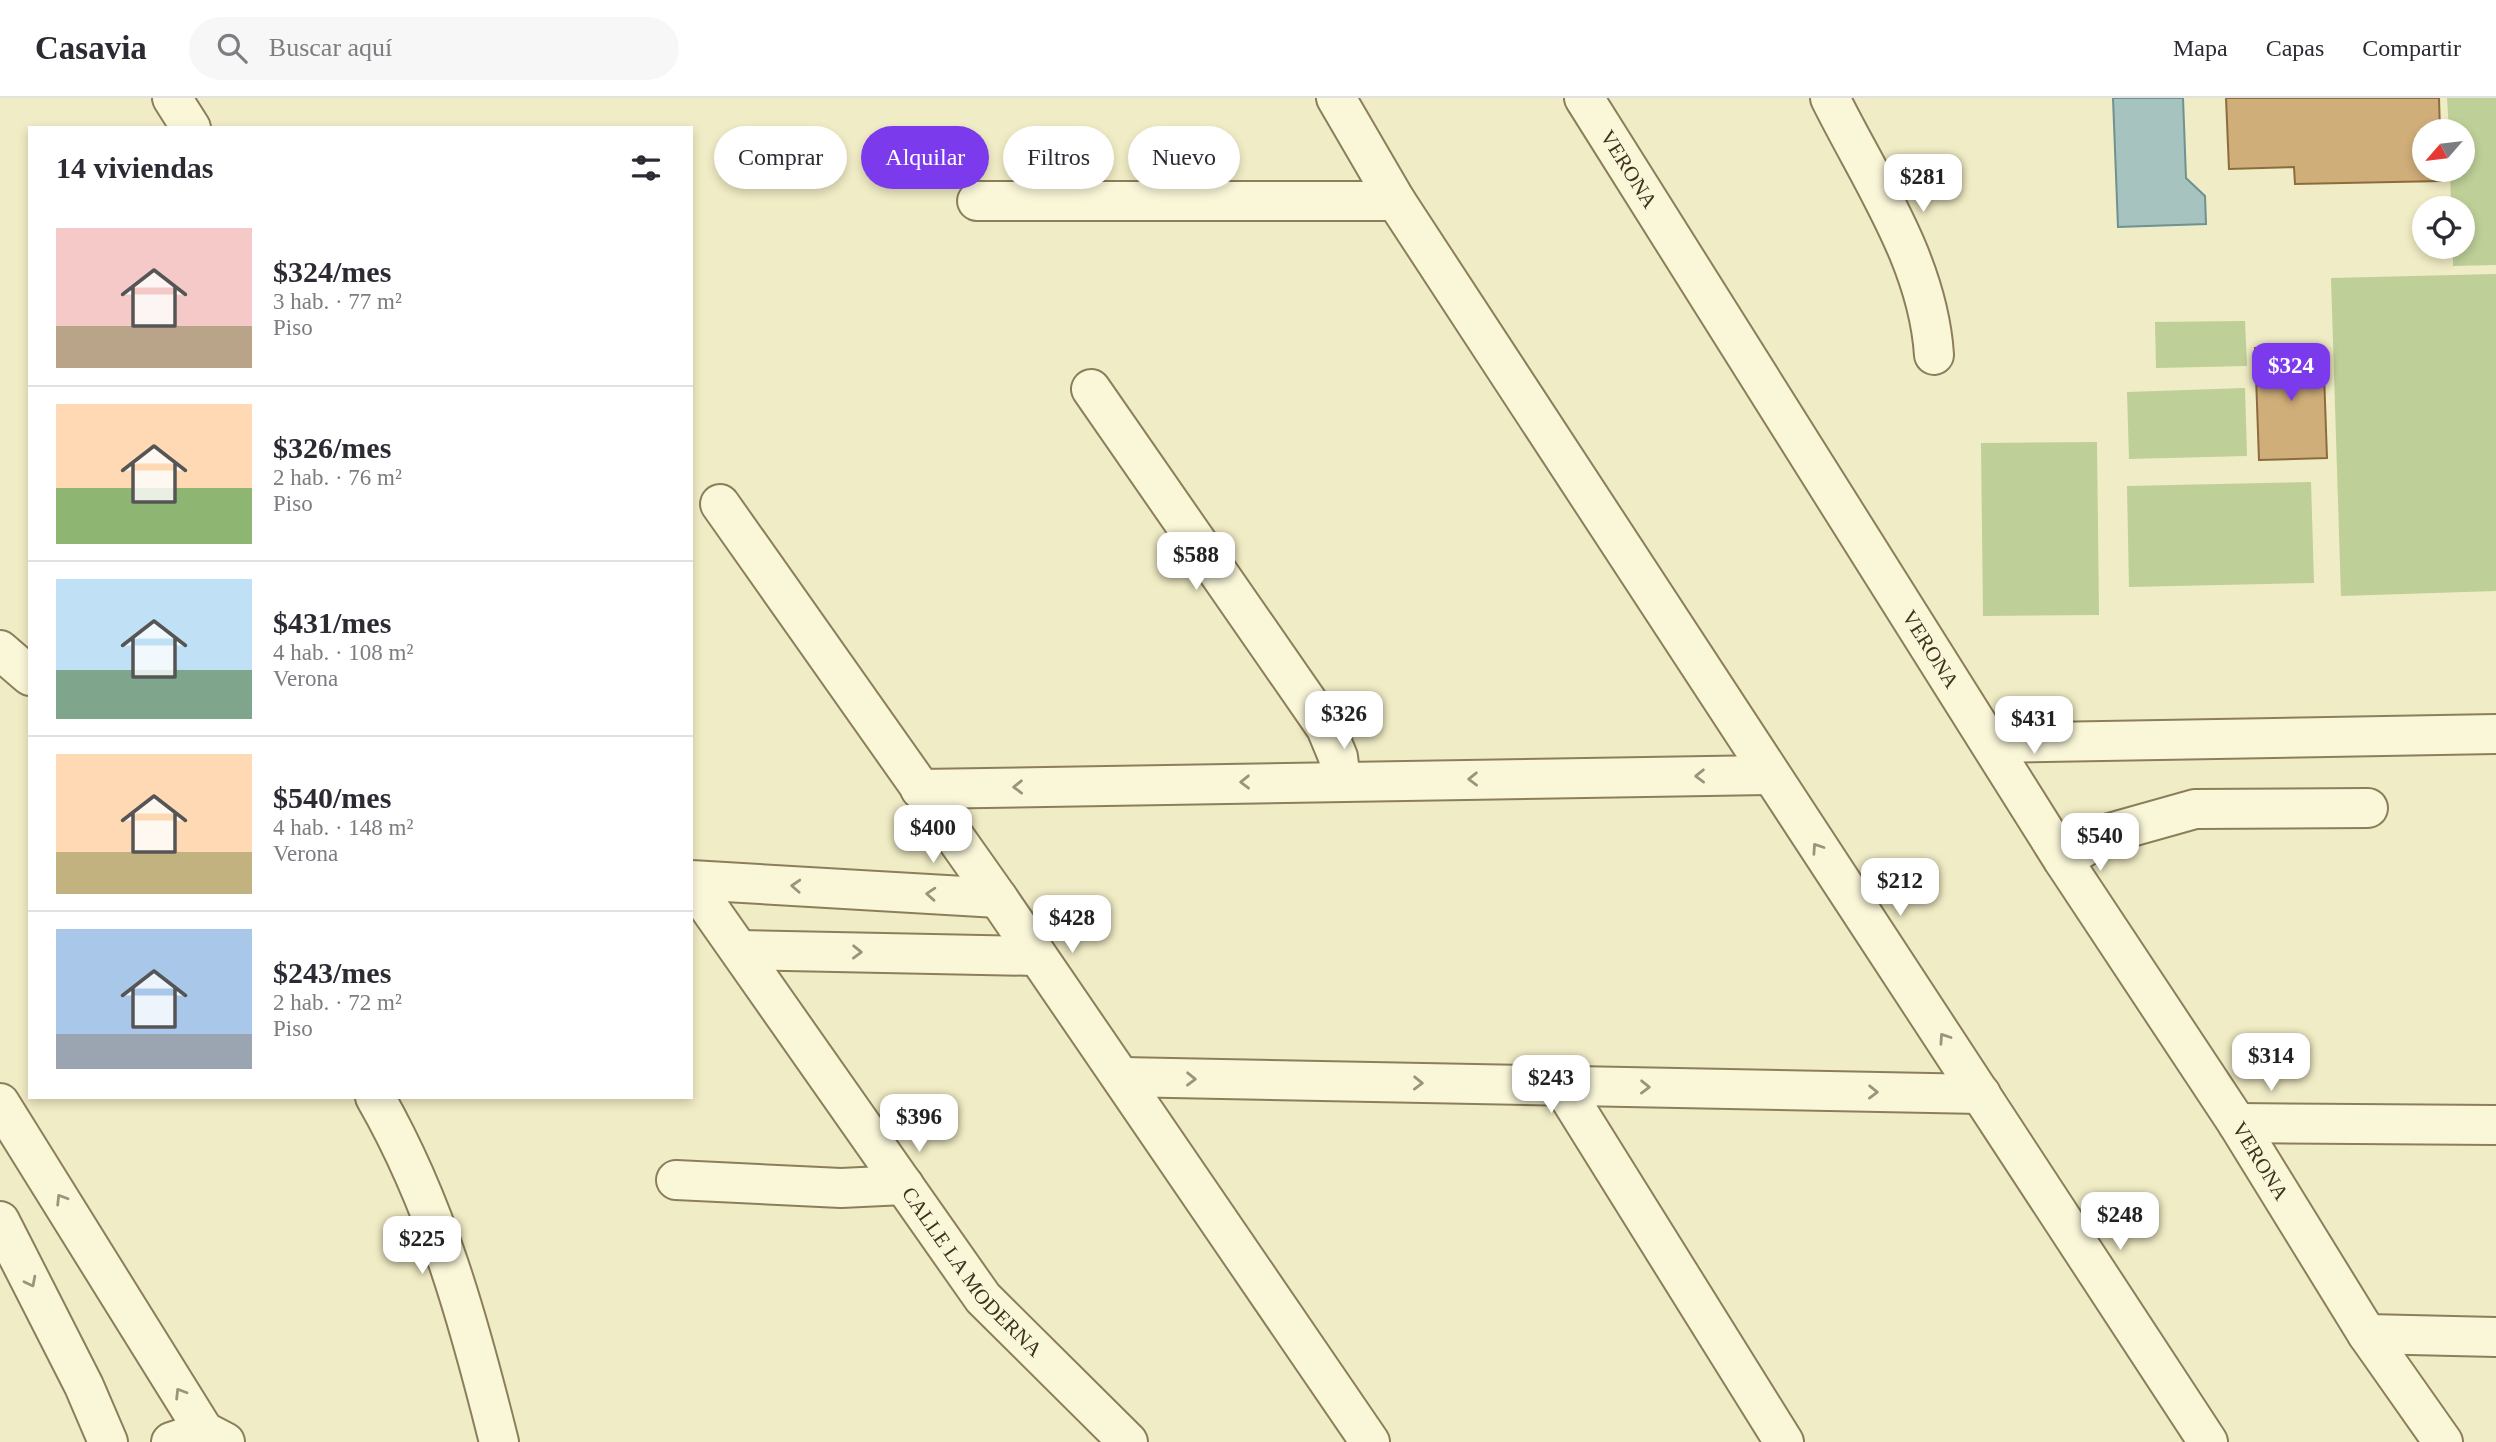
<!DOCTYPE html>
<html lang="es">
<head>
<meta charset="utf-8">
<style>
  body { margin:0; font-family:"Times New Roman",serif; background:#f7f7f7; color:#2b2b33; height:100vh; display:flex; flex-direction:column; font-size:26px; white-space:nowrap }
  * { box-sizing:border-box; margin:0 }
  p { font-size:23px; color:#7c7c81 }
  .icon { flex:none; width:38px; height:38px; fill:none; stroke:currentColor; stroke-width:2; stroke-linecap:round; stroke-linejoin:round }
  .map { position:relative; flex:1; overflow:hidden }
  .side { position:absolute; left:28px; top:28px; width:665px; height:973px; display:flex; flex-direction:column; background:#fff; border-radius:0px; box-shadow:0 4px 10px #0003 }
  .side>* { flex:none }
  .banner { position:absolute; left:714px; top:28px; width:665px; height:63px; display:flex; gap:14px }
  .needle { width:46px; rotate:242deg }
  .controls { position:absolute; left:2412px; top:21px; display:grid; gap:14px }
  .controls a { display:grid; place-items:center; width:63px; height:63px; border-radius:50%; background:#fff; box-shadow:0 4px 10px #0003; font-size:35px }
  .price { position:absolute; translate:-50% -60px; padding:0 16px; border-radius:14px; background:#fff; color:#222; font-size:23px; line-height:46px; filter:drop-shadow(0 2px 4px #0008) }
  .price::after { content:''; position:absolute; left:50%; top:42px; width:21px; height:16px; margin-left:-10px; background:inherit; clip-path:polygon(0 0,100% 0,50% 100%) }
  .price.current { background:#7c3aed; color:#fff }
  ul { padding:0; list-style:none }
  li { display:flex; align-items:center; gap:21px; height:175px; padding:0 28px }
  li+li { border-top:2px solid #e1e1e2 }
  li span { display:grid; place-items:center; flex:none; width:196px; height:140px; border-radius:0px; color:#555 }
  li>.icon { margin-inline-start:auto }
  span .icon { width:84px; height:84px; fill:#fffc; stroke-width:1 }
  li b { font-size:30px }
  h2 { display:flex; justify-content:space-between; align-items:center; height:84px; padding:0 28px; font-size:30px }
  .tag { padding:0 24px; border-radius:32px; background:#fff; box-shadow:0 4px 10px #0003; font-size:24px; line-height:63px }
  .tag.current { background:#7c3aed; color:#fff }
  header { display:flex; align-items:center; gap:42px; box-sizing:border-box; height:98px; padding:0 35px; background:#fff; border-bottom:2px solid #e1e1e2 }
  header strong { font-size:33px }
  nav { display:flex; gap:38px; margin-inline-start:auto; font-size:24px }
  .search { width:490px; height:63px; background:#f7f7f7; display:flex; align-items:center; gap:18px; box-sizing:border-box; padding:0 24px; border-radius:38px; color:#7c7c81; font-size:26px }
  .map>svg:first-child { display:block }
</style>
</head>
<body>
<header>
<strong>Casavia</strong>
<div class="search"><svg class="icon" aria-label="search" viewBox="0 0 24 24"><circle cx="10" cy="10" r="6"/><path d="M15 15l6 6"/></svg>Buscar aquí</div>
<nav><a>Mapa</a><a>Capas</a><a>Compartir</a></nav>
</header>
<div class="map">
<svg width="2496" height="1344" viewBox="0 0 2496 1344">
  <rect width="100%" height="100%" fill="#f0ecc5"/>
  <!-- green -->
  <path fill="#becf98" d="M2447,0H2496V167L2453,168V149H2462V110H2451L2450,72H2462V33H2449Z
    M2496,176V493L2341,498L2331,180Z
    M2245,223L2247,268L2156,270L2155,224Z
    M2245,290L2247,358L2129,361L2127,294Z
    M2097,344L2099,517L1983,518L1981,345Z
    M2311,384L2314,485L2129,489L2127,388Z"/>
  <!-- water -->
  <path fill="#a7c3c0" stroke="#6d9290" stroke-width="2" d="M2113,0H2183L2186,80L2205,98L2206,126L2118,129Z"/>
  <!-- building -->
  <path fill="#d0ae7a" stroke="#8c6c3f" stroke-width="2" d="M2226,0H2439L2440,33H2424V72H2441L2442,83L2295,86L2294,69L2229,71Z
    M2323,248L2327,360L2259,362L2255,250Z"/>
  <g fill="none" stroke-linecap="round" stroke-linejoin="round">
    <defs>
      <g id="minor">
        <path d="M172,0L191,30"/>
        <path d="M1336,0L1396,103L2208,1344"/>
        <path id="s1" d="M1584,0L2063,762L2237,1025L2367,1236L2443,1344"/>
        <path d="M1830,0C1870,81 1928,163 1934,257"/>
        <path d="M977,103H1396"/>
        <path d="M1091,291L1326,630L1338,659L1341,682"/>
        <path d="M720,406L998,800L1370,1344"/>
        <path d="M0,552L30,578"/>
        <path d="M1992,645L2496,636"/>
        <path d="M920,691L1768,677"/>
        <path d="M2063,762L2106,736L2195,711L2368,710"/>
        <path d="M691,782L998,800"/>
        <path id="s2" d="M691,784L983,1200L1128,1344"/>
        <path d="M740,852L1036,858"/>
        <path d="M1122,979L1981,996"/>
        <path d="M1562,988L1784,1344"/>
        <path d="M375,999C437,1107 469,1224 499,1344"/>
        <path d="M0,1005L204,1333L225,1344"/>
        <path d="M2237,1025L2496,1027"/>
        <path d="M676,1082L841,1090L904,1087"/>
        <path d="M0,1123L84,1288L108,1344"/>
        <path d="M2367,1236L2496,1239"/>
        <path d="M171,1344L204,1333"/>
      </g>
    </defs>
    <!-- minor casing -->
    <use href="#minor" stroke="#8c7e5a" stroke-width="42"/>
    <!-- minor -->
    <use href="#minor" stroke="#faf7d9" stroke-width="38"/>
  </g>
  <!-- one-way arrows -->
  <defs><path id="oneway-chevron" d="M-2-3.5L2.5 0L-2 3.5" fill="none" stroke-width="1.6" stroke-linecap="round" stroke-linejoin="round" transform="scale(1.75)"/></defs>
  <g stroke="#9b947c">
    <use href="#oneway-chevron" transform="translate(1700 678) rotate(179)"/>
    <use href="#oneway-chevron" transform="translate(1473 681) rotate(179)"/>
    <use href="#oneway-chevron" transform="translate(1245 684) rotate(179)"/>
    <use href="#oneway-chevron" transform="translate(1018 689) rotate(179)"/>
    <use href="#oneway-chevron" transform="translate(1817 750) rotate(-124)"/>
    <use href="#oneway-chevron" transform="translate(796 788) rotate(-177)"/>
    <use href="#oneway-chevron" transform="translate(931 796) rotate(-176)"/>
    <use href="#oneway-chevron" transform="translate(857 854) rotate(1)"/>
    <use href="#oneway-chevron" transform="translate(1944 940) rotate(-124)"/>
    <use href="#oneway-chevron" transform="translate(1191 981) rotate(1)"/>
    <use href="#oneway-chevron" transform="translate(1418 985) rotate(1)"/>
    <use href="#oneway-chevron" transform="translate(1645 989) rotate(1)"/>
    <use href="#oneway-chevron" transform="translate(1873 994) rotate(1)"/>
    <use href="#oneway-chevron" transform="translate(61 1101) rotate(-122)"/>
    <use href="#oneway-chevron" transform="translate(31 1184) rotate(63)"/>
    <use href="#oneway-chevron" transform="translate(180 1295) rotate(-122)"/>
  </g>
  <g text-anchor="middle" stroke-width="5" stroke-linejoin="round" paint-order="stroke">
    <!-- street labels -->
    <g font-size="21" fill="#3c321f" stroke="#f7f4d5">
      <text dy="7" stroke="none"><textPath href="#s1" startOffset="84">VERONA</textPath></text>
      <text dy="7" stroke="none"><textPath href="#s1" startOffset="651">VERONA</textPath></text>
      <text dy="7" stroke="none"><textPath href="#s1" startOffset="1260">VERONA</textPath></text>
      <text dy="7" stroke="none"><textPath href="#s2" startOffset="481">CALLE LA MODERNA</textPath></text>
    </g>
  </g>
</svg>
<div class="controls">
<a><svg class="needle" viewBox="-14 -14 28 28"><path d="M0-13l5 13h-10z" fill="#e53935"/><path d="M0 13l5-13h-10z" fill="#7c7c81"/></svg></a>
<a><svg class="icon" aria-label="locate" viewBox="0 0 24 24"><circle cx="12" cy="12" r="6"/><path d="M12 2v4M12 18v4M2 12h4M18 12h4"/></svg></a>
</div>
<b class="price" style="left:1923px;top:116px">$281</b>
<b class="price current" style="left:2291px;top:305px">$324</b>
<b class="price" style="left:1196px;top:494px">$588</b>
<b class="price" style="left:1344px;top:653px">$326</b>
<b class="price" style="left:2034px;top:658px">$431</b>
<b class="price" style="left:933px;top:767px">$400</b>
<b class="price" style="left:2100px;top:775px">$540</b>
<b class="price" style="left:1900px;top:820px">$212</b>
<b class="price" style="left:1072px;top:857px">$428</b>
<b class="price" style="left:2271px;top:995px">$314</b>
<b class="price" style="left:1551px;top:1017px">$243</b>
<b class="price" style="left:919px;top:1056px">$396</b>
<b class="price" style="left:2120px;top:1154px">$248</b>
<b class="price" style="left:422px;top:1178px">$225</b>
<div class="banner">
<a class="tag">Comprar</a>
<a class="tag current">Alquilar</a>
<a class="tag">Filtros</a>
<a class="tag">Nuevo</a>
</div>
<section class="side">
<h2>14 viviendas<svg class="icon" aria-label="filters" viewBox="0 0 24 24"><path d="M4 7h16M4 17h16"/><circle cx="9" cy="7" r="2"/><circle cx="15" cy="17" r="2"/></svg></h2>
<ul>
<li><span style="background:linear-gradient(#f6c9c9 70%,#b9a48a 0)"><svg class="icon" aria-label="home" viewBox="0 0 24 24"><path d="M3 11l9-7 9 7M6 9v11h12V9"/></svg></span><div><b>$324/mes</b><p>3 hab. · 77 m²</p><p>Piso</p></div></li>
<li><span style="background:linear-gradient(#ffd9b3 60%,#8fb573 0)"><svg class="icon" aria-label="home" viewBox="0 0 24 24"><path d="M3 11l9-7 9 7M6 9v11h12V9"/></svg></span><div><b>$326/mes</b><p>2 hab. · 76 m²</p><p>Piso</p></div></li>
<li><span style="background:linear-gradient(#bfe0f5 65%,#7fa58c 0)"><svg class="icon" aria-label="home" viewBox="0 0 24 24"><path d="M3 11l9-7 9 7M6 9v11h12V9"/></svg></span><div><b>$431/mes</b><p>4 hab. · 108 m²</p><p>Verona</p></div></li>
<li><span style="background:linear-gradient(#ffd9b3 70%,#c2b280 0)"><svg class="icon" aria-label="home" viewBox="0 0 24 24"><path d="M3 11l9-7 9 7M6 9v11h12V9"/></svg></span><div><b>$540/mes</b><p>4 hab. · 148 m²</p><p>Verona</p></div></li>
<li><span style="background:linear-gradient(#a9c7e8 75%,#9aa5b1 0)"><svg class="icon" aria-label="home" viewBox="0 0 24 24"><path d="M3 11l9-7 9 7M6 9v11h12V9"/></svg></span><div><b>$243/mes</b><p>2 hab. · 72 m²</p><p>Piso</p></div></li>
</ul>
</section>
</div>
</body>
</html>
